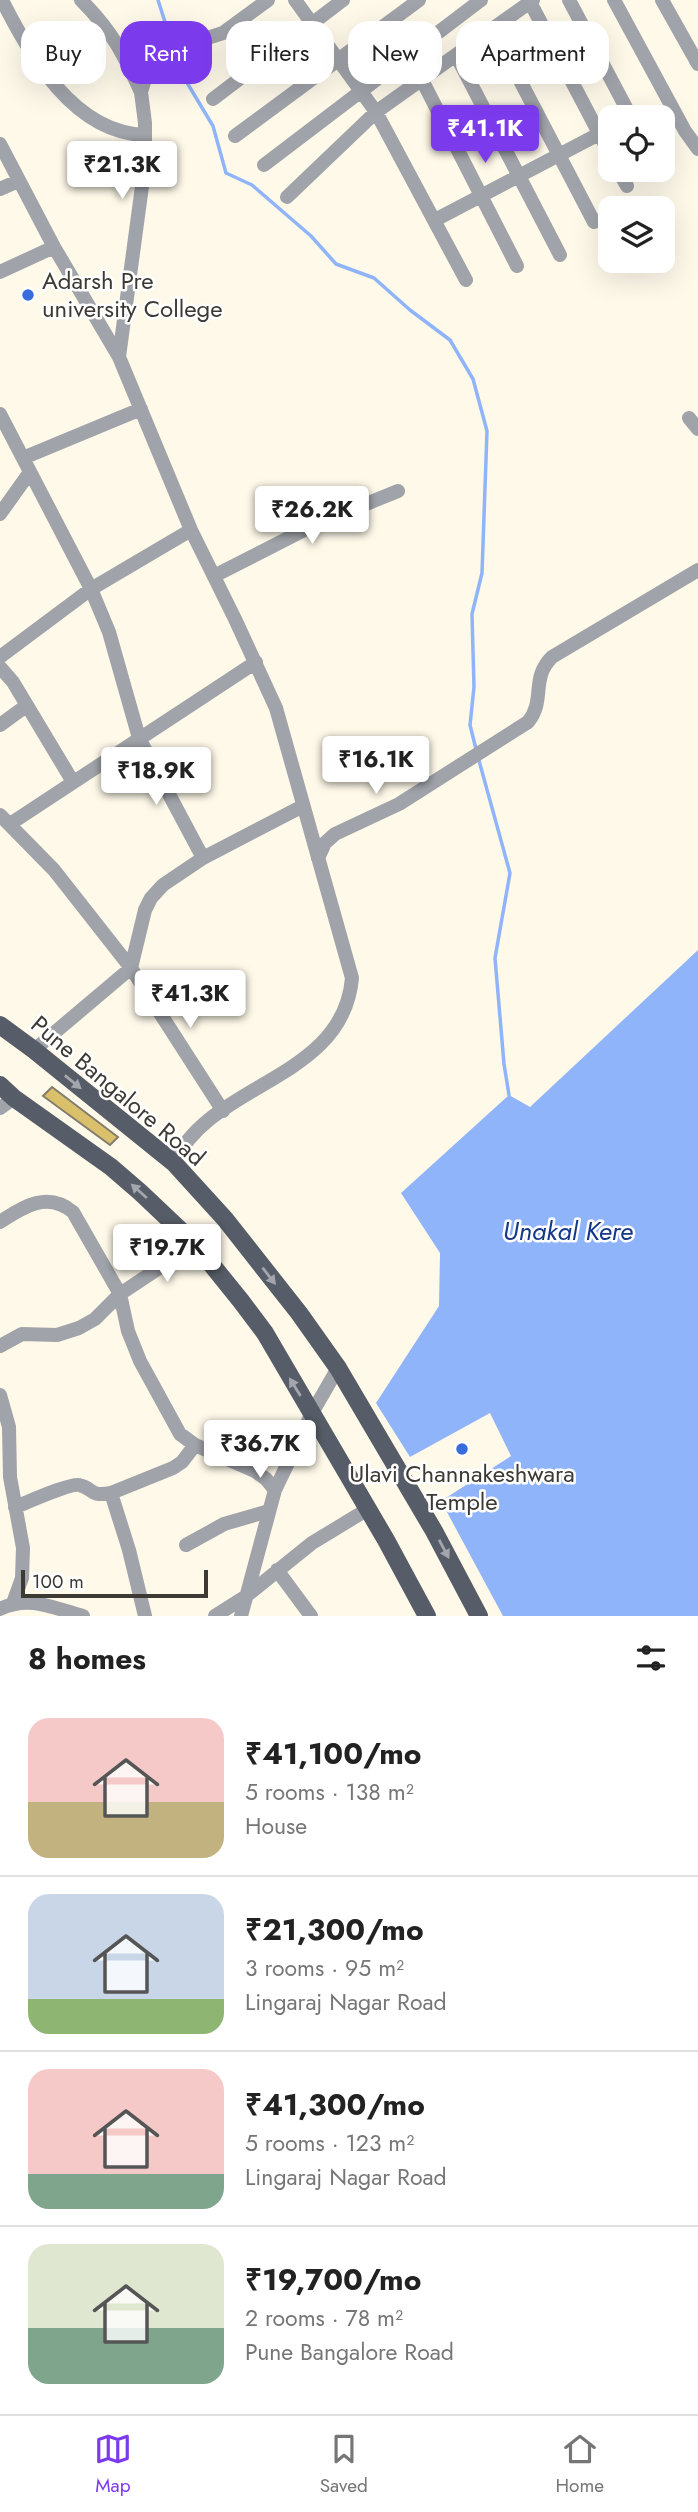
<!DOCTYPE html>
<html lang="en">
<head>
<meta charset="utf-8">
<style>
  body { margin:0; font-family:Jost,sans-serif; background:#f2f2f2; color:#222; height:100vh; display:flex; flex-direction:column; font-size:26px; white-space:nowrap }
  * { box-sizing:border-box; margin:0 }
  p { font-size:23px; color:#767676 }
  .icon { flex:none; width:38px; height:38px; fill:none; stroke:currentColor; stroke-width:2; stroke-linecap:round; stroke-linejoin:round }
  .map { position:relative; height:1616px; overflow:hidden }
  .panel { display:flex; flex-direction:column; background:#fff; flex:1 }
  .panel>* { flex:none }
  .guide { position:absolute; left:21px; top:21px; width:656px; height:63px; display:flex; gap:14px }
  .tools { position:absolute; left:598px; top:105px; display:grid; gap:14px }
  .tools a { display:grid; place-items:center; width:77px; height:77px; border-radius:14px; background:#fff; box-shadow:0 7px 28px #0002; font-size:35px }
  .scale { position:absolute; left:21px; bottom:18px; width:187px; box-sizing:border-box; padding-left:7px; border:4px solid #3c3a33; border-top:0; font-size:19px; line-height:24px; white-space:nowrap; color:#3c3a33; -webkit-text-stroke:5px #fff; paint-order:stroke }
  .price { position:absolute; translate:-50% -60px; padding:0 16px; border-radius:7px; background:#fff; color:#222; font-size:23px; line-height:46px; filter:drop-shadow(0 2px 4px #0008) }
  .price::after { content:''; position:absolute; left:50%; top:42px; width:21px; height:16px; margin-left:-10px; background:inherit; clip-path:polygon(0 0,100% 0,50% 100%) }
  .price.active { background:#7c3aed; color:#fff }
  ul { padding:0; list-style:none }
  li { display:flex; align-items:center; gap:21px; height:175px; padding:0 28px }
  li+li { border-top:2px solid #e0e0e0 }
  li span { display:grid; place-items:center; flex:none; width:196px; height:140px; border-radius:21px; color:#555 }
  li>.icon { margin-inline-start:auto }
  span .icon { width:84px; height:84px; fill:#fffc; stroke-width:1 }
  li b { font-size:30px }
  h2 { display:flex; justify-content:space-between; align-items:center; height:84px; padding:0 28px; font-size:30px }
  .chip { padding:0 24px; border-radius:21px; background:#fff; box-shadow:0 7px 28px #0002; font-size:24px; line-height:63px }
  .chip.active { background:#7c3aed; color:#fff }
  .menu { display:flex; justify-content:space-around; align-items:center; height:98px; border-top:2px solid #e0e0e0; background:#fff; font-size:19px; color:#767676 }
  .menu a { display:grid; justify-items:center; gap:4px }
  .menu .active { color:#7c3aed }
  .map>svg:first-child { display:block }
</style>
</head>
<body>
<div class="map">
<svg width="698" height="1616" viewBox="0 0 698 1616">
  <rect width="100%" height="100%" fill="#fef9e9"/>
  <!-- water -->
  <path fill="#90b4fa" d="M698,950V1616H503L441,1501L511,1456L490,1413L410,1457L376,1403L439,1306L440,1253L401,1193L509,1095L530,1107Z"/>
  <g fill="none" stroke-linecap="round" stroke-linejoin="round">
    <!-- stream -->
    <path stroke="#90b4fa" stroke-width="3.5" d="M158,0L172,44
      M175,55L180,71L213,126L226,173L252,185L311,236L336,264L374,278L410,310L450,340L473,379L487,431L482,573L472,614L474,687L470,725L476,749
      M478,757L510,873L495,958L504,1064L509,1095"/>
  </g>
  <!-- building -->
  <path fill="#dbc06c" stroke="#817c6e" stroke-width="2" d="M52,1087L118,1137L110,1145L43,1096Z"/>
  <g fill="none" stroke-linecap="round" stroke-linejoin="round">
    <!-- minor -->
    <path stroke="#a0a3a9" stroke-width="14" d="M2,0C30,56 74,133 145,135
      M81,0C112,31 123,53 141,92
      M295,0L376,112L466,280
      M569,0L631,117
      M614,0L685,131L698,149
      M662,0L698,64
      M530,2L611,156
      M493,29L594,222
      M456,55L560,255
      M422,80L517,266
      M213,99L343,0
      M235,136L419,0
      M0,144L54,247L119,357L191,530L235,619L276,708L352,978C343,1081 210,1082 174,1163
      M264,165L481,0
      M618,170L627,186
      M0,189L18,181
      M287,197L376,112L533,0
      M435,220L599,134
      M0,272L54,247
      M119,357L145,164V123L141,92L146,76L156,60L187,41L201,40L223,33L268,0
      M0,414L91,589L109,632L139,738L203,858
      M689,418L698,429
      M23,458L141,409
      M0,514L30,472
      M214,576L312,526L398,491
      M0,657L91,589L191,530
      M0,667L13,682L73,782
      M0,725L26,706
      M0,815L54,870L131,968L223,1111
      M10,824L256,662
      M318,858L325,843L335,834L399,804L528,722C546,700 530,679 552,657L698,570
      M34,1050L131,968L145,910L151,898L163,885L203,858L303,806
      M0,1108L14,1098
      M0,1222C24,1206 48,1191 73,1212L120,1294L128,1331L140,1361L180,1434L195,1445L255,1471L266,1479L275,1490
      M0,1346L22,1334L57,1335L79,1328L95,1319L120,1294L195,1244
      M0,1395L9,1427L10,1477L23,1548L22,1578L13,1603
      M111,1493L129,1550L145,1616
      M15,1507C26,1503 70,1483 79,1485C94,1488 88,1497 111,1493L173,1468L182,1462L195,1445
      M186,1545L224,1524L269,1511
      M277,1570L311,1616
      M0,1609C30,1595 53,1608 83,1616
      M215,1616L245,1597L312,1543L368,1509
      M241,1616L275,1490L312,1413L338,1368"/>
    <!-- major -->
    <path stroke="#575d68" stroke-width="18" d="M0,1025L34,1050L174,1163L225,1219L299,1313L338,1368L434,1531L479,1616
      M0,1085L14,1098L111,1167L140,1192L195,1244L241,1301L265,1333L386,1540L427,1616"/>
  </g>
  <!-- one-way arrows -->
  <defs><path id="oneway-solid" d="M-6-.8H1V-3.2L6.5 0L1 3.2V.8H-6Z" transform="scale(1.75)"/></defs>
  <g fill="#a3a6ac">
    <use href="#oneway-solid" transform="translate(73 1082) rotate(39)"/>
    <use href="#oneway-solid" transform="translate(139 1191) rotate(-138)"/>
    <use href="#oneway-solid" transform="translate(269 1276) rotate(52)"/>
    <use href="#oneway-solid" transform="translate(295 1387) rotate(-122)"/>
    <use href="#oneway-solid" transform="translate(444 1549) rotate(62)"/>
  </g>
  <!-- markers -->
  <g fill="#386cdc" stroke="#fff" stroke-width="2.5">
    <circle cx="28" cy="295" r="7"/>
    <circle cx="462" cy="1449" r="7"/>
  </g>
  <g text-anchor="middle" stroke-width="5" stroke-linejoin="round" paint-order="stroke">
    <!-- poi labels -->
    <g font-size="24" fill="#3c3a33" stroke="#fff" text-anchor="start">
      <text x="42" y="289">Adarsh Pre<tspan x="42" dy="28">university College</tspan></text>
      <text x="462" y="1482" text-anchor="middle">Ulavi Channakeshwara<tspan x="462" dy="28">Temple</tspan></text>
    </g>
    <!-- street labels -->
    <g font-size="24" fill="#3c3a33" stroke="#fff">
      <text transform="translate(118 1091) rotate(40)" y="8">Pune Bangalore Road</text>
    </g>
    <!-- water labels -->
    <g font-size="26" font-style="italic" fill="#143887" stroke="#fff">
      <text x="568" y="1240">Unakal Kere</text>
    </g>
  </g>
</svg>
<div class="tools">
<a><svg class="icon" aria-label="locate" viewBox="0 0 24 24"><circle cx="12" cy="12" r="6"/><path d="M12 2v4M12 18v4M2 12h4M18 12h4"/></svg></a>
<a><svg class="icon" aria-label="layers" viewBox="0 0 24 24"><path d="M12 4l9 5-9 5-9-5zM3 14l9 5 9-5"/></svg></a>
</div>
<div class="scale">100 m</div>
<b class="price active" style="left:485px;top:165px">₹41.1K</b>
<b class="price" style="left:122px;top:201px">₹21.3K</b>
<b class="price" style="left:312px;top:546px">₹26.2K</b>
<b class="price" style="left:376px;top:796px">₹16.1K</b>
<b class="price" style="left:156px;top:807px">₹18.9K</b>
<b class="price" style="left:190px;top:1030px">₹41.3K</b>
<b class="price" style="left:167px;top:1284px">₹19.7K</b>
<b class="price" style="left:260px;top:1480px">₹36.7K</b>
<div class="guide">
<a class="chip">Buy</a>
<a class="chip active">Rent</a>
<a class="chip">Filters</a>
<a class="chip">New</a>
<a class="chip">Apartment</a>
</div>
</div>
<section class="panel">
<h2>8 homes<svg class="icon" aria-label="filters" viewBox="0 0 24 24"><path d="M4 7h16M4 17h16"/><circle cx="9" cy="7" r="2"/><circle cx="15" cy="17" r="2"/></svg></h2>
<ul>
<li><span style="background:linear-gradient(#f6c9c9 60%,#c2b280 0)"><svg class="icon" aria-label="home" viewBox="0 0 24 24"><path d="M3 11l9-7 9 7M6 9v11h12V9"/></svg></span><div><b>₹41,100/mo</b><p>5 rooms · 138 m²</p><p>House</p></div></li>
<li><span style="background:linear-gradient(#c9d6e8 75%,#8fb573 0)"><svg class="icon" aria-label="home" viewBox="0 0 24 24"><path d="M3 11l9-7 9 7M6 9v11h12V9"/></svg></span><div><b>₹21,300/mo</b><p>3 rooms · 95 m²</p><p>Lingaraj Nagar Road</p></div></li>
<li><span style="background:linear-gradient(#f6c9c9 75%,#7fa58c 0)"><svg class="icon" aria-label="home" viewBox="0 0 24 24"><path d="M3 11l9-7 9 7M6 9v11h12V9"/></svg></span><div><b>₹41,300/mo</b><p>5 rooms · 123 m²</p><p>Lingaraj Nagar Road</p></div></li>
<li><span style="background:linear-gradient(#dfe7d0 60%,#7fa58c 0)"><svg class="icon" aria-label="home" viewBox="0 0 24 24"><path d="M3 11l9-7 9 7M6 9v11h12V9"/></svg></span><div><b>₹19,700/mo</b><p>2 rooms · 78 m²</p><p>Pune Bangalore Road</p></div></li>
</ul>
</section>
<nav class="menu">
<a class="active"><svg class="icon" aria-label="map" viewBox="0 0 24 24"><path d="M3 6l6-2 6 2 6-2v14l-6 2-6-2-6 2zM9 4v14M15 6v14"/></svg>Map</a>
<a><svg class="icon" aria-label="saved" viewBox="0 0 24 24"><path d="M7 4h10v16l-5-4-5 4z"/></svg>Saved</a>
<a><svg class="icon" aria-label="home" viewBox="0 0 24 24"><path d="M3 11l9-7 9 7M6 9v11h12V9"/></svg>Home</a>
</nav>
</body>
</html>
